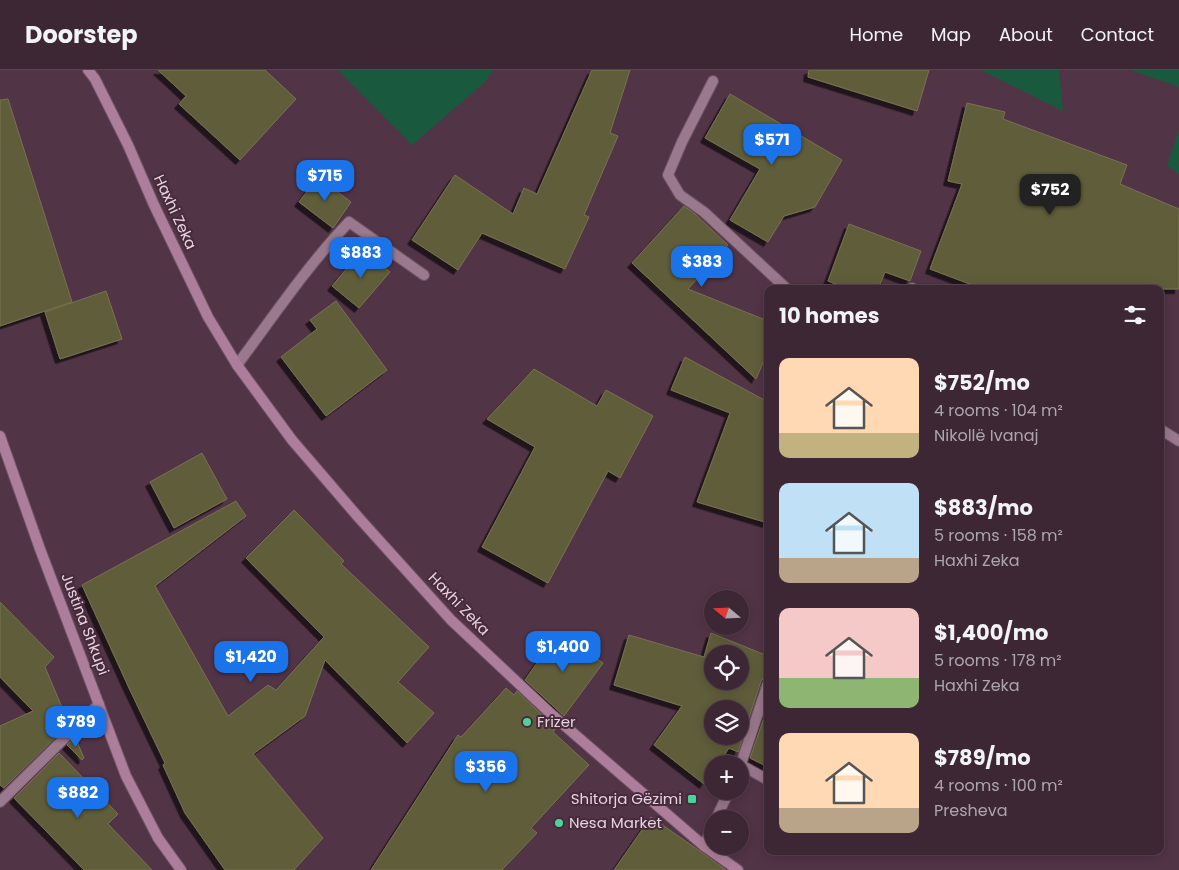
<!DOCTYPE html>
<html lang="en">
<head>
<meta charset="utf-8">
<style>
  body { margin:0; font-family:Poppins,sans-serif; background:#493341; color:#f1f3f6; height:100vh; display:flex; flex-direction:column; font-size:19px; white-space:nowrap }
  * { box-sizing:border-box; margin:0 }
  p { font-size:16px; color:#ada5ad }
  .icon { flex:none; width:28px; height:28px; fill:none; stroke:currentColor; stroke-width:2; stroke-linecap:round; stroke-linejoin:round }
  .map { position:relative; flex:1; overflow:hidden }
  .panel { position:absolute; left:764px; top:215px; width:400px; height:570px; display:flex; flex-direction:column; background:#3e2735; border-radius:10px; box-shadow:0 2px 12px #0003,0 0 0 1px #574450 }
  .panel>* { flex:none }
  .needle { width:32px; rotate:289deg }
  .controls { position:absolute; left:704px; top:520px; display:grid; gap:10px }
  .controls a { display:grid; place-items:center; width:45px; height:45px; border-radius:50%; background:#3e2735; box-shadow:0 2px 12px #0003,0 0 0 1px #574450; font-size:25px }
  .price { position:absolute; translate:-50% -42px; padding:0 11px; border-radius:10px; background:#1a73e8; color:#fff; font-size:16px; line-height:32px; filter:drop-shadow(0 1px 2px #0008) }
  .price::after { content:''; position:absolute; left:50%; top:30px; width:15px; height:11px; margin-left:-8px; background:inherit; clip-path:polygon(0 0,100% 0,50% 100%) }
  .price.current { background:#222; color:#fff }
  ul { padding:0; list-style:none }
  li { display:flex; align-items:center; gap:15px; height:125px; padding:0 15px }
  li span { display:grid; place-items:center; flex:none; width:140px; height:100px; border-radius:10px; color:#555 }
  li>.icon { margin-inline-start:auto }
  span .icon { width:60px; height:60px; fill:#fffc; stroke-width:1 }
  li b { font-size:21px }
  h2 { display:flex; justify-content:space-between; align-items:center; height:60px; padding:0 15px; font-size:21px }
  header { display:flex; align-items:center; gap:30px; box-sizing:border-box; height:70px; padding:0 25px; background:#3e2735; border-bottom:1px solid #574450 }
  header strong { font-size:24px }
  nav { display:flex; gap:28px; margin-inline-start:auto; font-size:18px }
  .map>svg:first-child { display:block }
</style>
</head>
<body>
<header>
<strong>Doorstep</strong>
<nav><a>Home</a><a>Map</a><a>About</a><a>Contact</a></nav>
</header>
<div class="map">
<svg width="1179" height="800" viewBox="0 0 1179 800">
  <defs>
    <filter id="shadow"><feDropShadow dx="-4.5" dy="4.5" stdDeviation="0" flood-color="#0009"/></filter>
  </defs>
  <rect width="100%" height="100%" fill="#523447"/>
  <!-- green -->
  <path fill="#195a3f" d="M338,0H493L485,12L412,75Z
    M981,0H1059L1063,41Z
    M1130,0H1179V17Z
    M1179,59V104L1167,96Z"/>
  <!-- building -->
  <path fill="#615d3b" stroke="#777250" fill-rule="evenodd" filter="url(#shadow)" d="M158,0H265L296,29L240,90L179,34L186,26Z
    M592,0H630L610,63L618,66L584,145L589,147L565,199L482,163L458,200L412,170L455,105L513,144L524,118L537,124Z
    M809,0H929L917,41L808,7Z
    M730,24L842,90L815,137L784,146L768,172L730,150L760,99L705,68Z
    M8,29L72,232L0,256V30Z
    M967,33L1005,42L1003,49L1127,95L1120,114L1179,139V219H983L930,199L962,114L948,111Z
    M318,107L351,132L333,158L299,132Z
    M684,136L695,144L728,175L688,219L768,251V281L756,309L632,193Z
    M849,154L921,181L910,211L885,202L878,219H848L828,211Z
    M363,179L390,202L359,238L332,216Z
    M106,221L122,269L60,289L45,242Z
    M336,231L387,300L326,346L281,287L317,259L310,250Z
    M685,287L768,332V453L697,432L730,343L671,320Z
    M534,299L597,336L606,320L653,346L620,408L608,401L548,513L482,477L535,377L487,349Z
    M202,383L227,429L174,458L150,412Z
    M236,431L246,446L155,516L228,646L268,615L276,620L324,567L246,488L294,440L344,491L341,494L429,577L398,612L434,643L407,673L325,590L305,646L253,684L323,768L294,800H225L185,743L163,695L165,693L129,618L82,515Z
    M0,532L54,587L45,597L69,654L4,718L0,715V656L33,641L0,607Z
    M559,562L603,593L564,646L525,610Z
    M711,563L768,586V606L764,608L761,611L738,682L729,678L718,694H712V701L704,714L654,675L682,636L614,615L629,565L704,587ZM712,584H740V611H712ZM712,639H740V666H712Z
    M506,618L514,625L517,621L556,658L553,662L589,695L531,758L537,763L502,800H371L458,665L461,667Z
    M768,636V697L750,688Z
    M75,667L84,688L82,690L67,675Z
    M59,683L118,744L108,754L152,800H84L14,728Z
    M651,747L694,777L726,800H614Z"/>
  <g fill="none" stroke-linecap="round" stroke-linejoin="round">
    <defs>
      <path id="lane" d="M741,695L768,710"/>
      <path id="street" d="M713,11L682,72L668,105L680,125L704,142L787,219
        M911,219L912,218L914,219
        M237,295C273,247 307,196 349,152L424,205
        M1160,359L1179,371
        M740,697L768,613
        M0,732L99,634
        M716,749L729,721
        M704,776L712,757"/>
      <path id="secondary" d="M88,0L95,9L128,75L154,135L208,247L237,295L292,370L359,448L451,550L550,643L704,776L738,800
        M0,366L40,479L126,706L158,768L181,800"/>
    </defs>
    <!-- lane casing -->
    <use href="#lane" stroke="#6c5262" stroke-width="12"/>
    <!-- street casing -->
    <use href="#street" stroke="#6c5262" stroke-width="12"/>
    <!-- secondary casing -->
    <use href="#secondary" stroke="#6c5262" stroke-width="12"/>
    <!-- lane -->
    <use href="#lane" stroke="#9a788d" stroke-width="10"/>
    <!-- street -->
    <use href="#street" stroke="#9a788d" stroke-width="10"/>
    <!-- secondary -->
    <use href="#secondary" stroke="#ad7e9b" stroke-width="10"/>
  </g>
  <!-- markers -->
  <g fill="#4cd39b" stroke="#472a3c" stroke-width="2">
    <circle cx="527" cy="652" r="5"/>
    <rect x="687" y="724" width="10" height="10" rx="2.5"/>
    <circle cx="559" cy="753" r="5"/>
  </g>
  <g text-anchor="middle" stroke-width="4" stroke-linejoin="round" paint-order="stroke">
    <!-- street labels -->
    <g font-size="15" fill="#e7d4df" stroke="#472a3c">
      <text transform="translate(175 142) rotate(65)" y="5">Haxhi Zeka</text>
      <text transform="translate(459 534) rotate(46)" y="5">Haxhi Zeka</text>
      <text transform="translate(85 554) rotate(69)" y="5">Justina Shkupi</text>
    </g>
    <!-- poi labels -->
    <g font-size="15" fill="#e7d4df" stroke="#472a3c" text-anchor="start">
      <text x="537" y="657">Frizer</text>
      <text x="682" y="734" text-anchor="end">Shitorja Gëzimi</text>
      <text x="569" y="758">Nesa Market</text>
    </g>
  </g>
</svg>
<div class="controls">
<a><svg class="needle" viewBox="-14 -14 28 28"><path d="M0-13l5 13h-10z" fill="#e53935"/><path d="M0 13l5-13h-10z" fill="#ada5ad"/></svg></a>
<a><svg class="icon" aria-label="locate" viewBox="0 0 24 24"><circle cx="12" cy="12" r="6"/><path d="M12 2v4M12 18v4M2 12h4M18 12h4"/></svg></a>
<a><svg class="icon" aria-label="layers" viewBox="0 0 24 24"><path d="M12 4l9 5-9 5-9-5zM3 14l9 5 9-5"/></svg></a>
<a>+</a>
<a>−</a>
</div>
<b class="price" style="left:772px;top:96px">$571</b>
<b class="price" style="left:325px;top:132px">$715</b>
<b class="price current" style="left:1050px;top:146px">$752</b>
<b class="price" style="left:361px;top:209px">$883</b>
<b class="price" style="left:702px;top:218px">$383</b>
<b class="price" style="left:563px;top:603px">$1,400</b>
<b class="price" style="left:251px;top:613px">$1,420</b>
<b class="price" style="left:76px;top:678px">$789</b>
<b class="price" style="left:486px;top:723px">$356</b>
<b class="price" style="left:78px;top:749px">$882</b>
<section class="panel">
<h2>10 homes<svg class="icon" aria-label="filters" viewBox="0 0 24 24"><path d="M4 7h16M4 17h16"/><circle cx="9" cy="7" r="2"/><circle cx="15" cy="17" r="2"/></svg></h2>
<ul>
<li><span style="background:linear-gradient(#ffd9b3 75%,#c2b280 0)"><svg class="icon" aria-label="home" viewBox="0 0 24 24"><path d="M3 11l9-7 9 7M6 9v11h12V9"/></svg></span><div><b>$752/mo</b><p>4 rooms · 104 m²</p><p>Nikollë Ivanaj</p></div></li>
<li><span style="background:linear-gradient(#bfe0f5 75%,#b9a48a 0)"><svg class="icon" aria-label="home" viewBox="0 0 24 24"><path d="M3 11l9-7 9 7M6 9v11h12V9"/></svg></span><div><b>$883/mo</b><p>5 rooms · 158 m²</p><p>Haxhi Zeka</p></div></li>
<li><span style="background:linear-gradient(#f6c9c9 70%,#8fb573 0)"><svg class="icon" aria-label="home" viewBox="0 0 24 24"><path d="M3 11l9-7 9 7M6 9v11h12V9"/></svg></span><div><b>$1,400/mo</b><p>5 rooms · 178 m²</p><p>Haxhi Zeka</p></div></li>
<li><span style="background:linear-gradient(#ffd9b3 75%,#b9a48a 0)"><svg class="icon" aria-label="home" viewBox="0 0 24 24"><path d="M3 11l9-7 9 7M6 9v11h12V9"/></svg></span><div><b>$789/mo</b><p>4 rooms · 100 m²</p><p>Presheva</p></div></li>
</ul>
</section>
</div>
</body>
</html>
